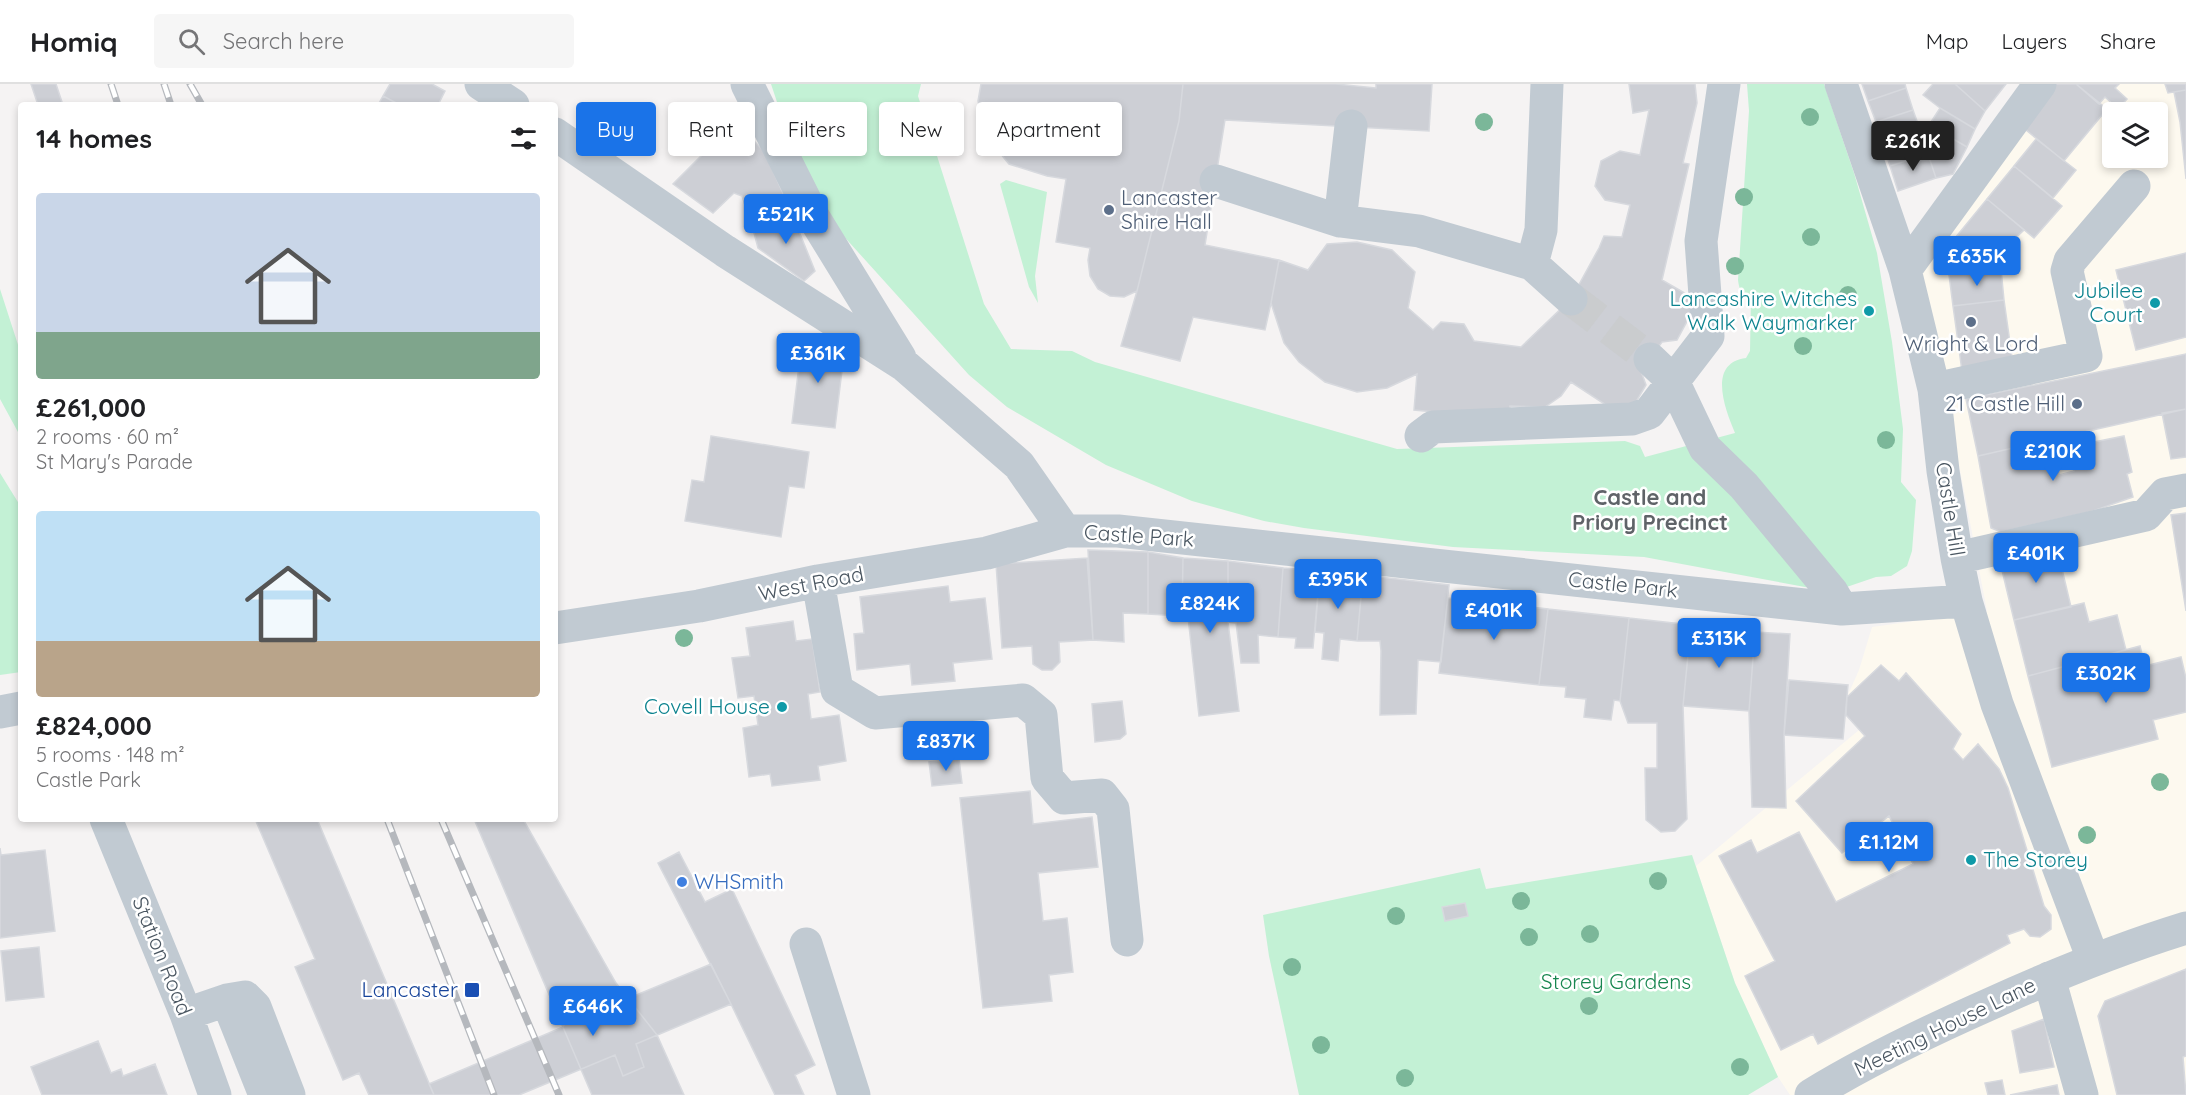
<!DOCTYPE html>
<html lang="en">
<head>
<meta charset="utf-8">
<style>
  body { margin:0; font-family:Quicksand,sans-serif; background:#f6f6f6; color:#202124; height:100vh; display:flex; flex-direction:column; font-size:22px; white-space:nowrap }
  * { box-sizing:border-box; margin:0 }
  p { font-size:20px; color:#757577 }
  .icon { flex:none; width:33px; height:33px; fill:none; stroke:currentColor; stroke-width:2; stroke-linecap:round; stroke-linejoin:round }
  .map { position:relative; flex:1; overflow:hidden }
  .panel { position:absolute; left:18px; top:18px; width:540px; height:720px; display:flex; flex-direction:column; background:#fff; border-radius:6px; box-shadow:0 3px 9px #0003 }
  .panel>* { flex:none }
  .banner { position:absolute; left:576px; top:18px; width:570px; height:54px; display:flex; gap:12px }
  .fabs { position:absolute; left:2102px; top:18px; display:grid; gap:12px }
  .fabs a { display:grid; place-items:center; width:66px; height:66px; border-radius:6px; background:#fff; box-shadow:0 3px 9px #0003; font-size:30px }
  .price { position:absolute; translate:-50% -51px; padding:0 14px; border-radius:6px; background:#1a73e8; color:#fff; font-size:20px; line-height:39px; filter:drop-shadow(0 2px 3px #0008) }
  .price::after { content:''; position:absolute; left:50%; top:36px; width:18px; height:14px; margin-left:-9px; background:inherit; clip-path:polygon(0 0,100% 0,50% 100%) }
  .price.active { background:#222; color:#fff }
  ul { padding:0; list-style:none }
  li { display:grid; align-content:center; gap:12px; height:318px; padding:0 18px }
  li span { display:grid; place-items:center; height:186px; border-radius:6px; color:#555 }
  li>.icon { margin-inline-start:auto }
  span .icon { width:108px; height:108px; fill:#fffc; stroke-width:1 }
  li b { font-size:26px }
  h2 { display:flex; justify-content:space-between; align-items:center; height:72px; padding:0 18px; font-size:26px }
  .chip { padding:0 21px; border-radius:6px; background:#fff; box-shadow:0 3px 9px #0003; font-size:21px; line-height:54px }
  .chip.active { background:#1a73e8; color:#fff }
  header { display:flex; align-items:center; gap:36px; box-sizing:border-box; height:84px; padding:0 30px; background:#fff; border-bottom:2px solid #e0e0e0 }
  header strong { font-size:28px }
  nav { display:flex; gap:33px; margin-inline-start:auto; font-size:21px }
  .search { width:420px; height:54px; background:#f6f6f6; display:flex; align-items:center; gap:15px; box-sizing:border-box; padding:0 21px; border-radius:6px; color:#757577; font-size:22px }
  .map>svg:first-child { display:block }
</style>
</head>
<body>
<header>
<strong>Homiq</strong>
<div class="search"><svg class="icon" aria-label="search" viewBox="0 0 24 24"><circle cx="10" cy="10" r="6"/><path d="M15 15l6 6"/></svg>Search here</div>
<nav><a>Map</a><a>Layers</a><a>Share</a></nav>
</header>
<div class="map">
<svg width="2186" height="1011" viewBox="0 0 2186 1011">
  <rect width="100%" height="100%" fill="#f5f3f3"/>
  <!-- commercial -->
  <path fill="#fdf9ef" fill-rule="evenodd" d="M2049,0H2186V1011H1790L1778,993L1735,899L1696,782L1859,646L1846,631L1847,613L1859,586L1872,543L1987,527L1922,188ZM2112,28H2157V74H2112Z"/>
  <!-- green -->
  <path fill="#c3f1d5" d="M771,0H921L918,12L984,220L1011,265L1072,267L1095,278L1397,365L1625,357L1640,362L1645,373L1735,349C1725,325 1707,279 1746,274L1750,267L1751,213C1741,212 1739,204 1738,196L1749,27L1747,0H1824L1854,89L1877,169L1892,258L1903,345L1901,398L1916,416L1912,467L1907,482L1891,492L1876,493L1832,508L1644,473L1453,463L1304,444L1264,437L1192,417L1106,381L1007,323L969,291L830,137L785,42Z
    M1006,96L1047,108L1035,192L1038,219L1029,203L1000,100Z
    M0,205L21,270V344L18,348L0,315Z
    M0,389L21,423V588L0,591Z
    M1692,771L1735,899L1778,993L1748,1011H1299L1269,872L1263,831L1480,784L1486,805Z"/>
  <!-- building -->
  <path fill="#cdcfd5" stroke="#d7d9de" stroke-width="1.5" d="M31,0H56L63,21H38Z
    M390,0H432L445,7L438,21H400L383,12Z
    M981,0H1183L1179,37L1137,207L1124,213L1110,212L1098,205L1090,192L1088,176L1090,164L1056,158L1066,95L1047,92L1009,80L986,52L978,17Z
    M1183,0H1336L1376,4V0H1432L1429,47L1225,36L1205,161L1279,176L1271,219L1265,246L1193,233L1180,277L1121,262L1137,207L1179,37Z
    M1629,0H1695L1697,19L1683,79L1689,80L1662,196L1688,211L1691,230L1677,256L1662,258L1641,287L1646,301L1633,323H1609L1571,298L1561,312L1545,323L1510,322L1509,332L1467,331L1414,326L1417,290L1387,304L1357,308L1325,298L1299,278L1284,259L1271,219L1279,176L1308,186L1327,160L1357,158L1392,166L1415,188L1408,224L1433,246L1441,238L1464,240L1474,257L1521,263L1571,215L1599,164L1604,152L1622,153L1630,121L1605,116L1595,102L1601,77L1620,67L1640,71L1649,26L1633,29Z
    M1862,0H1905L1906,4L1868,17Z
    M1933,0H1955L1985,27L1975,45L1940,24L1923,11Z
    M1955,0H2006L1985,27Z
    M2055,0H2076L2107,25L2064,77L2021,42Z
    M2076,0H2119L2115,4L2127,15L2118,25L2105,13L2099,20Z
    M2165,0H2186V6L2168,9Z
    M1906,4L1913,26L1876,38L1868,17Z
    M2186,6V95L2180,38L2174,8Z
    M383,12L400,21H378Z
    M1940,24L1975,45L1967,63L1929,41Z
    M1913,26L1921,48L1883,60L1876,38Z
    M735,38L764,67L790,125L754,149L742,112L734,109L713,129L673,100Z
    M1929,41L1967,63L1953,90L1936,94L1922,52Z
    M1921,48L1928,70L1890,82L1883,60Z
    M2036,55L2076,86L2053,114L2014,82Z
    M1928,70L1936,94L1898,107L1890,82Z
    M2014,82L2062,122L2034,154L1987,115Z
    M1987,115L2024,146L2005,164L1951,159Z
    M790,125L815,187L804,197L758,164L754,149Z
    M1951,159L2005,164L2001,171V185L1949,191Z
    M2186,169V253L2136,266L2116,186Z
    M2001,185L2004,216L1953,222L1949,191Z
    M2004,216L2013,280L1962,287L1953,222Z
    M802,257L845,262L835,344L792,339Z
    M2186,270V325L1978,372L1966,315Z
    M2186,325V373L2171,375L2162,329Z
    M711,352L809,368L804,404L789,402L781,453L685,437L692,396L704,398Z
    M2124,352L2132,388L2127,390L2133,413L2090,428L2001,448L1991,444L1978,372L2053,355L2059,391L2074,387L2069,363Z
    M2186,429V527L2171,431Z
    M2057,464L2071,523L2014,536L2000,478Z
    M1088,466L1148,468V530L1123,529L1124,558L1093,556Z
    M1148,468L1183,474L1182,532L1148,530Z
    M1087,474L1093,556L1059,558L1060,578L1052,586H1042L1033,580L1032,562L1002,564L996,480Z
    M1183,474L1228,477V538L1239,627L1199,632L1188,533L1182,532Z
    M1228,477L1283,484L1278,553L1258,551L1259,579H1241L1236,539L1228,538Z
    M1283,484L1320,487L1313,564H1295L1296,554L1278,553Z
    M1320,487L1363,491L1357,557L1340,555L1338,577L1322,575L1324,549L1315,548Z
    M1363,491L1449,501L1441,578L1418,576L1416,630L1380,631L1381,567L1380,557H1357Z
    M948,502L950,518L985,514L992,575L953,579L955,597L912,601L910,580L857,586L854,550L864,549L860,513Z
    M1448,514L1548,525L1539,601L1439,589Z
    M2084,519L2089,538L2117,531L2126,566L2028,592L2014,536Z
    M1548,525L1629,534L1620,617L1614,616L1611,636L1584,633L1586,615L1565,613L1566,603L1539,601Z
    M1629,534L1691,541L1683,622L1687,735L1675,747L1661,748L1646,736L1645,684H1657V639H1628L1620,617Z
    M793,537L796,557L812,555L820,608L808,610L811,635L839,631L846,677L818,682L820,696L772,702L770,690L749,693L743,644L758,641L754,612L738,614L732,574L750,572L746,544Z
    M1691,541L1755,548L1749,627L1683,622Z
    M1755,548L1790,550L1784,651L1786,724L1752,723L1749,627Z
    M2140,562L2145,582L2181,573L2186,594V628L2153,636L2158,655L2052,683L2028,592Z
    M1881,581L1899,597L1906,589L1961,650L1953,665L1963,676L1978,660L1999,685L2008,704L2044,822L2051,831V845L2040,853L2030,852L2024,845L2007,851L2010,859L1818,960L1813,950L1781,966L1745,892L1775,877L1719,772L1751,756L1757,769L1799,748L1836,818L1913,780L1889,732L1842,769L1796,717L1865,652L1846,631L1847,613Z
    M1789,596L1848,601L1843,655L1784,651Z
    M1122,617L1126,650L1120,655L1095,658L1092,620Z
    M959,675L962,699L932,702L929,678Z
    M1030,707L1033,740L1092,733L1098,783L1038,789L1043,837L1067,834L1073,888L1049,891L1052,917L983,924L960,714Z
    M255,735H317L434,1011H369L359,989L343,996L295,883L315,875Z
    M474,735H523L616,899L657,951L684,1011H592Z
    M0,764L1,771L45,766L55,847L0,854Z
    M679,768L705,818L732,805L815,981L795,991L804,1011H775L731,920L658,779Z
    M1465,819L1468,832L1445,837L1442,823Z
    M39,863L44,913L6,917L1,867Z
    M711,880L731,920L636,960L644,983L623,992L615,971L519,1011H434L429,1000L563,943L579,915L607,905L634,912Z
    M2186,885V972L2183,973L2186,1011H2117L2098,932L2105,917Z
    M2044,935L2054,983L2020,989L2012,947Z
    M98,957L111,989L121,985L123,992L155,980L167,1011H42L31,983Z
    M2002,996L2005,1011H1988L1985,999Z
    M2057,1001L2059,1011H2010Z"/>
  <g fill="none" stroke-linecap="round" stroke-linejoin="round">
    <!-- minor-tunnel -->
    <path stroke="#caccce" stroke-width="33" stroke-dasharray="33 16" stroke-linecap="butt" d="M1571,215L1650,275"/>
    <!-- minor -->
    <path stroke="#c1cad2" stroke-width="33" d="M481,0L513,21
      M747,0L814,134L900,274
      M1841,0L1905,186L1934,305L1943,387L1957,474L1966,517L1997,620L2093,875
      M555,50L725,167L904,281L1019,381L1065,447
      M1216,97L1340,137L1419,147L1532,180L1571,215
      M1340,137L1351,42
      M1532,180L1541,146L1547,0
      M1905,186L2040,0
      M1650,275L1673,297L1705,364L1744,402L1832,508L1842,525
      M1934,305L2086,272L2067,187L2070,177L2134,102
      M1421,352L1433,343L1632,335L1649,329L1708,252L1701,157L1724,0
      M1957,474L2146,431L2165,410L2186,406
      M818,497L837,606L875,629L1023,616L1041,631L1047,694L1064,714L1102,711L1113,725L1127,856
      M555,544L699,522L818,497L987,469L1065,447H1118L1842,525L1966,517
      M0,628L21,624
      M106,735L186,930L215,1011
      M806,860L854,1011
      M2049,894L2082,1011
      M227,916L265,1011
      M186,930L227,916L245,913L255,923L289,1011
      M1811,1011C1868,976 1929,947 1990,920C2054,891 2118,865 2186,844"/>
    <defs>
      <path id="rail" d="M111,0L118,21
        M164,0L171,21
        M190,0L202,21
        M387,735L494,1011
        M441,735L559,1011"/>
    </defs>
    <!-- rail casing -->
    <use href="#rail" stroke="#b5b8bd" stroke-width="7"/>
    <!-- rail -->
    <use href="#rail" stroke="#fff" stroke-width="4.5" stroke-dasharray="14" stroke-linecap="butt"/>
  </g>
  <!-- trees -->
  <g fill="#7bb799">
    <circle cx="1810" cy="33" r="9"/>
    <circle cx="1484" cy="38" r="9"/>
    <circle cx="1744" cy="113" r="9"/>
    <circle cx="1811" cy="153" r="9"/>
    <circle cx="1735" cy="182" r="9"/>
    <circle cx="1848" cy="211" r="9"/>
    <circle cx="1803" cy="262" r="9"/>
    <circle cx="1886" cy="356" r="9"/>
    <circle cx="684" cy="554" r="9"/>
    <circle cx="2160" cy="698" r="9"/>
    <circle cx="2087" cy="751" r="9"/>
    <circle cx="1658" cy="797" r="9"/>
    <circle cx="1521" cy="817" r="9"/>
    <circle cx="1396" cy="832" r="9"/>
    <circle cx="1590" cy="850" r="9"/>
    <circle cx="1529" cy="853" r="9"/>
    <circle cx="1292" cy="883" r="9"/>
    <circle cx="1589" cy="922" r="9"/>
    <circle cx="1321" cy="961" r="9"/>
    <circle cx="1740" cy="983" r="9"/>
    <circle cx="1405" cy="994" r="9"/>
  </g>
  <!-- markers -->
  <g fill="#5c6f8a" stroke="#fff" stroke-width="2">
    <circle cx="1109" cy="126" r="6"/>
    <circle cx="1971" cy="238" r="6"/>
    <circle cx="2077" cy="320" r="6"/>
  </g>
  <g fill="#0f9aa8" stroke="#fff" stroke-width="2">
    <circle cx="2155" cy="219" r="6"/>
    <circle cx="1869" cy="227" r="6"/>
    <circle cx="782" cy="623" r="6"/>
    <circle cx="1971" cy="776" r="6"/>
  </g>
  <circle fill="#3f7fe0" stroke="#fff" stroke-width="2" cx="682" cy="798" r="6"/>
  <rect fill="#1a4fb4" stroke="#fff" stroke-width="2" x="464" y="898" width="16" height="16" rx="3"/>
  <g text-anchor="middle" stroke-width="5" stroke-linejoin="round" paint-order="stroke">
    <!-- service labels -->
    <g font-size="21" fill="#4e5e75" stroke="#fff" text-anchor="start">
      <text x="1121" y="121">Lancaster<tspan x="1121" dy="24">Shire Hall</tspan></text>
      <text x="1971" y="267" text-anchor="middle">Wright &amp; Lord</text>
      <text x="2065" y="327" text-anchor="end">21 Castle Hill</text>
    </g>
    <!-- culture labels -->
    <g font-size="21" fill="#0d838f" stroke="#fff" text-anchor="end">
      <text x="2143" y="214">Jubilee<tspan x="2143" dy="24">Court</tspan></text>
      <text x="1857" y="222">Lancashire Witches<tspan x="1857" dy="24">Walk Waymarker</tspan></text>
      <text x="770" y="630">Covell House</text>
      <text x="1983" y="783" text-anchor="start">The Storey</text>
    </g>
    <!-- street labels -->
    <g font-size="21" fill="#4a5661" stroke="#fff">
      <text transform="translate(1950 425) rotate(81)" y="7">Castle Hill</text>
      <text transform="translate(1139 452) rotate(4)" y="7">Castle Park</text>
      <text transform="translate(811 500) rotate(-11)" y="7">West Road</text>
      <text transform="translate(1623 501) rotate(6)" y="7">Castle Park</text>
      <text transform="translate(162 872) rotate(68)" y="7">Station Road</text>
      <text transform="translate(1945 943) rotate(-26)" y="7">Meeting House Lane</text>
    </g>
    <!-- shop labels -->
    <g font-size="21" fill="#366cbe" stroke="#fff" text-anchor="start">
      <text x="694" y="805">WHSmith</text>
    </g>
    <!-- park labels -->
    <g font-size="21" fill="#17864f" stroke="#fff">
      <text x="1616" y="905">Storey Gardens</text>
    </g>
    <!-- transit labels -->
    <g font-size="21" fill="#164399" stroke="#fff" text-anchor="end">
      <text x="458" y="913">Lancaster</text>
    </g>
    <!-- neighbourhood labels -->
    <g font-size="22" font-weight="bold" fill="#5f6368" stroke="#fff">
      <text x="1650" y="421">Castle and<tspan x="1650" dy="25">Priory Precinct</tspan></text>
    </g>
  </g>
</svg>
<div class="fabs">
<a><svg class="icon" aria-label="layers" viewBox="0 0 24 24"><path d="M12 4l9 5-9 5-9-5zM3 14l9 5 9-5"/></svg></a>
</div>
<b class="price active" style="left:1913px;top:88px">£261K</b>
<b class="price" style="left:786px;top:161px">£521K</b>
<b class="price" style="left:1977px;top:203px">£635K</b>
<b class="price" style="left:818px;top:300px">£361K</b>
<b class="price" style="left:2053px;top:398px">£210K</b>
<b class="price" style="left:2036px;top:500px">£401K</b>
<b class="price" style="left:1338px;top:526px">£395K</b>
<b class="price" style="left:1210px;top:550px">£824K</b>
<b class="price" style="left:1494px;top:557px">£401K</b>
<b class="price" style="left:1719px;top:585px">£313K</b>
<b class="price" style="left:2106px;top:620px">£302K</b>
<b class="price" style="left:946px;top:688px">£837K</b>
<b class="price" style="left:1889px;top:789px">£1.12M</b>
<b class="price" style="left:593px;top:953px">£646K</b>
<div class="banner">
<a class="chip active">Buy</a>
<a class="chip">Rent</a>
<a class="chip">Filters</a>
<a class="chip">New</a>
<a class="chip">Apartment</a>
</div>
<section class="panel">
<h2>14 homes<svg class="icon" aria-label="filters" viewBox="0 0 24 24"><path d="M4 7h16M4 17h16"/><circle cx="9" cy="7" r="2"/><circle cx="15" cy="17" r="2"/></svg></h2>
<ul>
<li><span style="background:linear-gradient(#c9d6e8 75%,#7fa58c 0)"><svg class="icon" aria-label="home" viewBox="0 0 24 24"><path d="M3 11l9-7 9 7M6 9v11h12V9"/></svg></span><div><b>£261,000</b><p>2 rooms · 60 m²</p><p>St Mary's Parade</p></div></li>
<li><span style="background:linear-gradient(#bfe0f5 70%,#b9a48a 0)"><svg class="icon" aria-label="home" viewBox="0 0 24 24"><path d="M3 11l9-7 9 7M6 9v11h12V9"/></svg></span><div><b>£824,000</b><p>5 rooms · 148 m²</p><p>Castle Park</p></div></li>
</ul>
</section>
</div>
</body>
</html>
